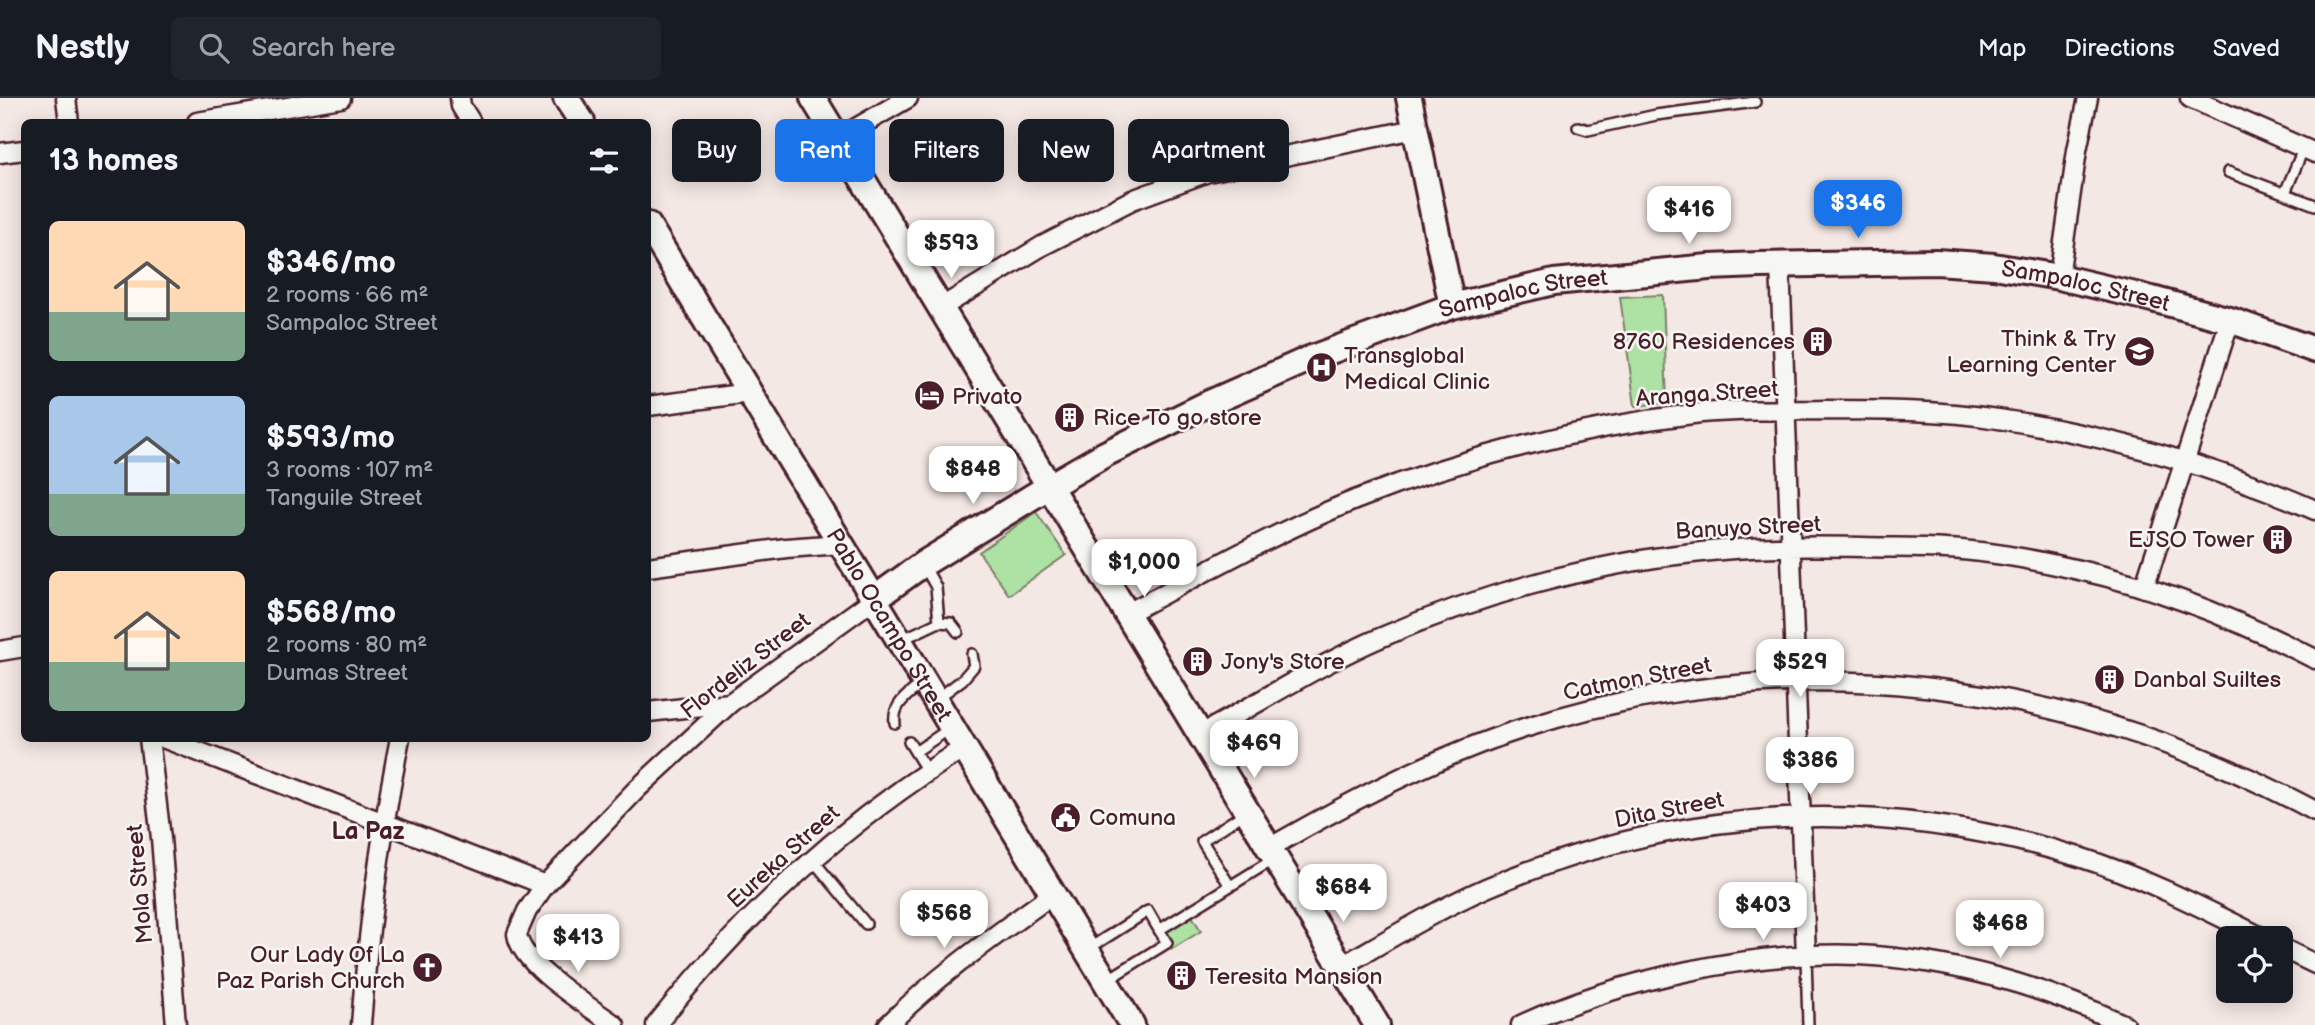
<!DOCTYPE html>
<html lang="en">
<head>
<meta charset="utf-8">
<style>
  body { margin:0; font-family:"Balsamiq Sans",sans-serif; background:#20242c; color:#f1f3f6; height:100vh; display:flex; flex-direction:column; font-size:26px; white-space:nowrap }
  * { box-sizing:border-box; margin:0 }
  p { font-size:23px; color:#9ea1a6 }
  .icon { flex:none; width:38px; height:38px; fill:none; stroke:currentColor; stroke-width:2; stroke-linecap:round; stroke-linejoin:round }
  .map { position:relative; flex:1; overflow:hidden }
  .panel { position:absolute; left:21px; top:21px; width:630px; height:623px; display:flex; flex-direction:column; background:#171b24; border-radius:10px; box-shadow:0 4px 18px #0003 }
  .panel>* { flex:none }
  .top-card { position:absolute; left:672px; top:21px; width:665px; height:63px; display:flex; gap:14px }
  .buttons { position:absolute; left:2216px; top:828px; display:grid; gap:14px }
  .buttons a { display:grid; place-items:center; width:77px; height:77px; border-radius:10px; background:#171b24; box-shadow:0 4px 18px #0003; font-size:35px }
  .price { position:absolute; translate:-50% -60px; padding:0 16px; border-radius:14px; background:#fff; color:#222; font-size:23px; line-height:46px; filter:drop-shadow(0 2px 4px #0008) }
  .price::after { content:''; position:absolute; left:50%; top:42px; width:21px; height:16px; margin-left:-10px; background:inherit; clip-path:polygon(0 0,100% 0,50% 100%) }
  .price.active { background:#1a73e8; color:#fff }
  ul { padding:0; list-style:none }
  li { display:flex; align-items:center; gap:21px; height:175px; padding:0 28px }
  li span { display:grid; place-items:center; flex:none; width:196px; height:140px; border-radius:10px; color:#555 }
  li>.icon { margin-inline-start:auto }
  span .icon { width:84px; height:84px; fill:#fffc; stroke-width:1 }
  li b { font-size:30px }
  h2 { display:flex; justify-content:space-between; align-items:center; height:84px; padding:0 28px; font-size:30px }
  .chip { padding:0 24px; border-radius:10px; background:#171b24; box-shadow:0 4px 18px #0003; font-size:24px; line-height:63px }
  .chip.active { background:#1a73e8; color:#fff }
  header { display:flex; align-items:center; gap:42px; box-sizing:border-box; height:98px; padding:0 35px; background:#171b24; border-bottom:2px solid #363941 }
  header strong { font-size:33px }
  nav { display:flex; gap:38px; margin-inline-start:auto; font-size:24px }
  .search { width:490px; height:63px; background:#20242c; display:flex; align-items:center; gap:18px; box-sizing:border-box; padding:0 24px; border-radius:10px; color:#9ea1a6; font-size:26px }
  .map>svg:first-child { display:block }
</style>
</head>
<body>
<header>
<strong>Nestly</strong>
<div class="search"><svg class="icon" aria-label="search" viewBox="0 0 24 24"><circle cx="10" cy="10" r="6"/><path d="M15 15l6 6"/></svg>Search here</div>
<nav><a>Map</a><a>Directions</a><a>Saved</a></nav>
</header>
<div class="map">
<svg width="2315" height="927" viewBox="0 0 2315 927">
  <rect width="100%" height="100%" fill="#f4e8e4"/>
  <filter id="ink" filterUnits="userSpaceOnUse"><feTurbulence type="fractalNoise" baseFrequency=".0143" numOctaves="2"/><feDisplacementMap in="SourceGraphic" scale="14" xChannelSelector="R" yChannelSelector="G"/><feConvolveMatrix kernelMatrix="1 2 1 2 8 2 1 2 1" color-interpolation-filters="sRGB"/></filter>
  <g filter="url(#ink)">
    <!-- green -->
    <path fill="#ade2a4" stroke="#7c8068" stroke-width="2" d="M1663,197L1667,305L1635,308L1620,199Z
      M1036,414L1066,457L1009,497L979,454Z
      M1192,818L1201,833L1172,851L1163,836Z"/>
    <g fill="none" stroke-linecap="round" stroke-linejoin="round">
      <defs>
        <path id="lane" d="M1578,29L1588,32L1656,17L1755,4
          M2228,74L2315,107
          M2285,95L2304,49
          M923,466L936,489L939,524
          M901,542L939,524L951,525L958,534
          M938,600L962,582L974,568L972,556
          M895,625C892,606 910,595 923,585
          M909,644L927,673
          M915,654L952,629
          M812,761L866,826
          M1230,788L1202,743L1245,715
          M1088,851L1148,813L1159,832L1274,761
          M1806,858L1808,927
          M1107,882L1167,845L1159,832"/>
        <path id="street" d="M66,0L69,24
          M460,0L461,8L471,24
          M2190,0L2315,55
          M197,24L341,0
          M837,41L908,0
          M0,55L24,52
          M1780,166L1806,858
          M2059,179L2077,52L2088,0
          M942,209L1042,148L1132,102L1208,74L1415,31
          M648,308L749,295
          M648,469L786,450L841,446
          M2144,490L2230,222
          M1126,516C1201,476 1276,434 1355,402C1461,360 1580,329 1693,316C1736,311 1781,313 1824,312C1882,312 1941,312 1998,321C2107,337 2214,368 2315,412
          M0,553L24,549
          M648,614L730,605
          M1201,636C1261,604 1319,566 1382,539C1476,498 1591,466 1693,455C1750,448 1806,448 1863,449C1891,450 1918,449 1946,451C1990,453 2036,462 2079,472C2160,490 2241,523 2315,561
          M149,640L161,740L176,927
          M163,640L545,787
          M1269,750C1351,703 1434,659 1524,630C1794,544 2066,580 2315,713
          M2280,849L2315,866
          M1342,868C1389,841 1436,812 1486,790C1680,707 1878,697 2079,759C2143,779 2203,810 2263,840
          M361,927C368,830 381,736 400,640
          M615,927C589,908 521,868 517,836L527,813L545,787L637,691L730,605L874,501
          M656,927C746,815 842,726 964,650
          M888,927C938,877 996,837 1053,796
          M1521,927C1618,882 1751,853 1858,857C1949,861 2043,888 2125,927"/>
        <g id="secondary">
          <path d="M566,0L582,24"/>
          <path d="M813,0L1377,927"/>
          <path d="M1409,0L1452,208"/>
          <path id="s1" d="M648,127L1132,927"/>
          <path id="s2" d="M874,501L923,466L1048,389L1105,356L1205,307L1309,261L1452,208L1554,184L1709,169L1759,167L1936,164L1994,168L2059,179L2152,201L2230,222L2315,252"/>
        </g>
      </defs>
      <!-- lane casing -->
      <use href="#lane" stroke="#4a1f2b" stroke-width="14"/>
      <!-- street casing -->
      <use href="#street" stroke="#4a1f2b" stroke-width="23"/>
      <!-- secondary casing -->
      <use href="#secondary" stroke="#4a1f2b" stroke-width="30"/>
      <!-- lane -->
      <use href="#lane" stroke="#f6f6f2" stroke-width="9"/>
      <!-- street -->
      <use href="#street" stroke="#f6f6f2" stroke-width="18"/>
      <!-- secondary -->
      <use href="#secondary" stroke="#f6f6f2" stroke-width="24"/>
    </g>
  </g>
  <!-- icons -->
  <defs>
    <symbol id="building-disc" viewBox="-11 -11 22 22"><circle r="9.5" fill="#4a1f2b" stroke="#f6f6f2"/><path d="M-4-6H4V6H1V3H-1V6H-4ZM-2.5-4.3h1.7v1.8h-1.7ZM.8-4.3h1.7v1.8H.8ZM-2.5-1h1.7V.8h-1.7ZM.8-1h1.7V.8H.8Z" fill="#fff"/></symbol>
    <symbol id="school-disc" viewBox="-11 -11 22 22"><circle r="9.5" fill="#4a1f2b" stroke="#f6f6f2"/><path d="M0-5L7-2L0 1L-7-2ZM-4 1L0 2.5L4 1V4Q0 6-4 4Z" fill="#fff"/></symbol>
    <symbol id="hospital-disc" viewBox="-11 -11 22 22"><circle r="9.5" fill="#4a1f2b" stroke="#f6f6f2"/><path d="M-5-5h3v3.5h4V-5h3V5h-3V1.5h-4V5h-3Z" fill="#fff"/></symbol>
    <symbol id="hotel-disc" viewBox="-11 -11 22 22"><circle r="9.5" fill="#4a1f2b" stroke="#f6f6f2"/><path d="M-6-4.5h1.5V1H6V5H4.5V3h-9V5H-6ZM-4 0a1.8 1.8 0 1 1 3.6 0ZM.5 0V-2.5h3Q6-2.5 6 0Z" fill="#fff"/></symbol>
    <symbol id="civic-disc" viewBox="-11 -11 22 22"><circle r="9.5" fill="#4a1f2b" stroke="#f6f6f2"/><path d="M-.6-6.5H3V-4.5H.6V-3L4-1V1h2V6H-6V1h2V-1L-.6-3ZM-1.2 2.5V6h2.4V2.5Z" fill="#fff"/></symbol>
    <symbol id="church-disc" viewBox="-11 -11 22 22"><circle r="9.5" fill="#4a1f2b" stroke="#f6f6f2"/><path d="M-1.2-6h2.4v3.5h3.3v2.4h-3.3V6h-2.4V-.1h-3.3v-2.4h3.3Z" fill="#fff"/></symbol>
  </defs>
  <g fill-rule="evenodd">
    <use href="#building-disc" x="1800" y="226" width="35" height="35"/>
    <use href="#school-disc" x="2122" y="236" width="35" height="35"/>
    <use href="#hospital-disc" x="1304" y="252" width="35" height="35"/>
    <use href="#hotel-disc" x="912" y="280" width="35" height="35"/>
    <use href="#building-disc" x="1052" y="302" width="35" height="35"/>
    <use href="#building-disc" x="2260" y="424" width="35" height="35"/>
    <use href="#building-disc" x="1180" y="546" width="35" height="35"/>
    <use href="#building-disc" x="2092" y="564" width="35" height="35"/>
    <use href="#civic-disc" x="1048" y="702" width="35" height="35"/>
    <use href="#church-disc" x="410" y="852" width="35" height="35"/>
    <use href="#building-disc" x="1164" y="860" width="35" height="35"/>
  </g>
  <g text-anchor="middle" stroke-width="5" stroke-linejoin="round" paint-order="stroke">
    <!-- street labels -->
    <g font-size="23" fill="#4a1f2b" stroke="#f6f6f2">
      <text dy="8" stroke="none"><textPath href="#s2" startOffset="1290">Sampaloc Street</textPath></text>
      <text dy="8" stroke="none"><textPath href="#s2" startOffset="723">Sampaloc Street</textPath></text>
      <text transform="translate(1707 295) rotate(-4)" y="8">Aranga Street</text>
      <text transform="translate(1748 429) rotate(-3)" y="8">Banuyo Street</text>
      <text dy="8" stroke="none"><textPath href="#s1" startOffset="467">Pablo Ocampo Street</textPath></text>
      <text transform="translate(745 567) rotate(-38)" y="8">Flordeliz Street</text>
      <text transform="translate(1637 580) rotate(-11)" y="8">Catmon Street</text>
      <text transform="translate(1669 711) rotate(-11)" y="8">Dita Street</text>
      <text transform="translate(783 758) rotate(-42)" y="8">Eureka Street</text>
      <text transform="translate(139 786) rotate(-95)" y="8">Mola Street</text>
    </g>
    <!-- poi labels -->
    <g font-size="23" fill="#4a1f2b" stroke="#f6f6f2" text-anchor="start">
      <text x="2116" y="248" text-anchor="end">Think &amp; Try<tspan x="2116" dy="26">Learning Center</tspan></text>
      <text x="1795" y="251" text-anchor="end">8760 Residences</text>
      <text x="1344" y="265">Transglobal<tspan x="1344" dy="26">Medical Clinic</tspan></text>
      <text x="952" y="306">Privato</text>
      <text x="1093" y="327">Rice To go store</text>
      <text x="2254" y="449" text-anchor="end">EJSO Tower</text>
      <text x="1221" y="571">Jony's Store</text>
      <text x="2133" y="589">Danbal Suiltes</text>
      <text x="1089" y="727">Comuna</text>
      <text x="405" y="864" text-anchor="end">Our Lady Of La<tspan x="405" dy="26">Paz Parish Church</tspan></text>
      <text x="1205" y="886">Teresita Mansion</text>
    </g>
    <!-- neighbourhood labels -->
    <g font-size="24" font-weight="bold" fill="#4a1f2b" stroke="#f6f6f2">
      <text x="368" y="741">La Paz</text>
    </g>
  </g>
</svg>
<div class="buttons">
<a><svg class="icon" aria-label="locate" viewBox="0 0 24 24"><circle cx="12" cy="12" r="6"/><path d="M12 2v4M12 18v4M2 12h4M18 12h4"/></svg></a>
</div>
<b class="price active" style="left:1858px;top:142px">$346</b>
<b class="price" style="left:1689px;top:148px">$416</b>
<b class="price" style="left:951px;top:182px">$593</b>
<b class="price" style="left:973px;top:408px">$848</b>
<b class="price" style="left:1144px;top:501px">$1,000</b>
<b class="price" style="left:1800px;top:601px">$529</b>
<b class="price" style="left:1254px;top:682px">$469</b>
<b class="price" style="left:1810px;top:699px">$386</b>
<b class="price" style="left:1343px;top:826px">$684</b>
<b class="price" style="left:1763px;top:844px">$403</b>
<b class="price" style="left:944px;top:852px">$568</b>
<b class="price" style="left:2000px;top:862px">$468</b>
<b class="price" style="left:578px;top:876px">$413</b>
<div class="top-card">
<a class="chip">Buy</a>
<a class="chip active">Rent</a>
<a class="chip">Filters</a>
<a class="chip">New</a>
<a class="chip">Apartment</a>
</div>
<section class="panel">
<h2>13 homes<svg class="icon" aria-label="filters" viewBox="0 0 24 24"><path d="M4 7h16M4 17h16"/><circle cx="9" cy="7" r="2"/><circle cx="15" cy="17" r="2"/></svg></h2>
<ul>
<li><span style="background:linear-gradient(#ffd9b3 65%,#7fa58c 0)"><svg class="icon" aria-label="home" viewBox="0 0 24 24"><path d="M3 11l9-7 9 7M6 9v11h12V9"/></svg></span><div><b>$346/mo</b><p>2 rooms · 66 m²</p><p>Sampaloc Street</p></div></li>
<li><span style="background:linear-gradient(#a9c7e8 70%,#7fa58c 0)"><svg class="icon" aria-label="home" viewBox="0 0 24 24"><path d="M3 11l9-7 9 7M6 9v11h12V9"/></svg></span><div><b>$593/mo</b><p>3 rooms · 107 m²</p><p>Tanguile Street</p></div></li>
<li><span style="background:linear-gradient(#ffd9b3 65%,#7fa58c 0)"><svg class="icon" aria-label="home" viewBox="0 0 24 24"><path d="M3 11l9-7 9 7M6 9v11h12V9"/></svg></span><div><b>$568/mo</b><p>2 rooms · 80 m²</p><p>Dumas Street</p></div></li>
</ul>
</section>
</div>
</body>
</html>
